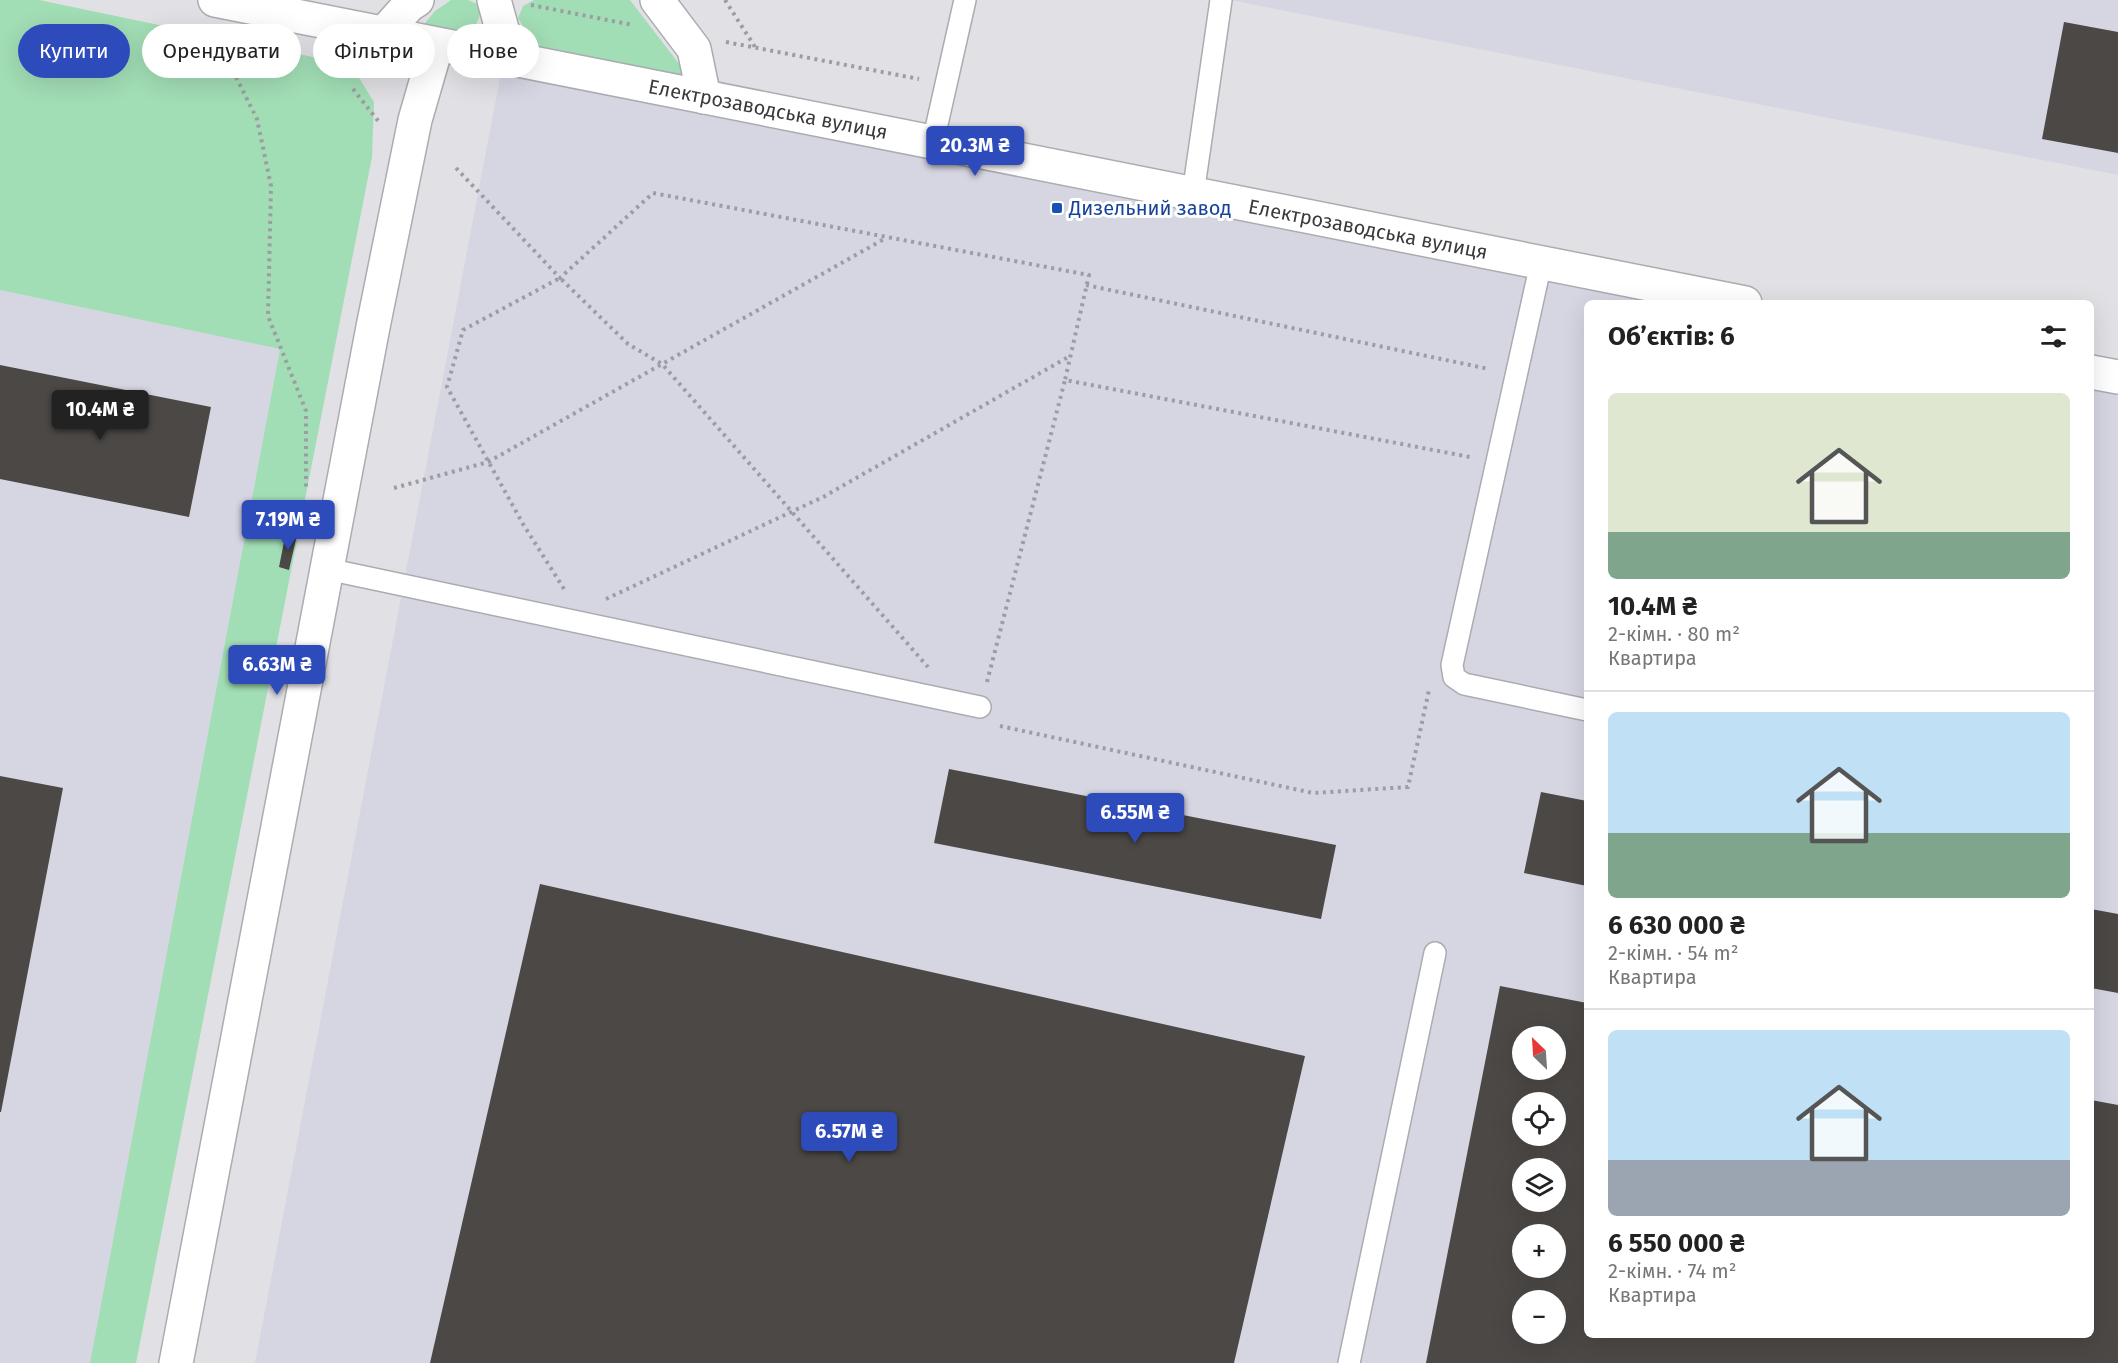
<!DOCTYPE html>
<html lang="uk">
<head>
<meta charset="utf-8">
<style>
  body { margin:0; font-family:"Fira Sans",sans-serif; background:#f6f6f6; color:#222; height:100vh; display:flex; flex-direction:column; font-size:22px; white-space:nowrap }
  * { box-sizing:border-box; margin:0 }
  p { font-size:20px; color:#767676 }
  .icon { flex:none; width:33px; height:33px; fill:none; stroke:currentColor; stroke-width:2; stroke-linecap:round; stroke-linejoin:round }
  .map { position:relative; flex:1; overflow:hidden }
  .panel { position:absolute; left:1584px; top:300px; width:510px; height:1038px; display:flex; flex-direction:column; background:#fff; border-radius:9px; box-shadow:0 6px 24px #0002 }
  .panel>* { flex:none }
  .top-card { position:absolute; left:18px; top:24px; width:570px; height:54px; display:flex; gap:12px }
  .needle { width:39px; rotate:335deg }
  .controls { position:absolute; left:1512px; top:1026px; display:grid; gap:12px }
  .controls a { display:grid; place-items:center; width:54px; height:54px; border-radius:50%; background:#fff; box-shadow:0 6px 24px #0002; font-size:30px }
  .price { position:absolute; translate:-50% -51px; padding:0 14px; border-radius:6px; background:#2e4bbb; color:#fff; font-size:20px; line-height:39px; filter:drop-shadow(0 2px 3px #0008) }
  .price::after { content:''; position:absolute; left:50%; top:36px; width:18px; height:14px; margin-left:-9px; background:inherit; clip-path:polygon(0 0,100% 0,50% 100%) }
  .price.active { background:#222; color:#fff }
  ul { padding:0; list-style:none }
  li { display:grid; align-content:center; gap:12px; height:318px; padding:0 24px }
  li+li { border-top:2px solid #e0e0e0 }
  li span { display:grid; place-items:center; height:186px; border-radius:9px; color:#555 }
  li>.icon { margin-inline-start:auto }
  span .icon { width:108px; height:108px; fill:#fffc; stroke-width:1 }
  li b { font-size:26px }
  h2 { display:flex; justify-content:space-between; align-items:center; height:72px; padding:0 24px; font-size:26px }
  .pill { padding:0 21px; border-radius:27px; background:#fff; box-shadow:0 6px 24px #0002; font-size:21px; line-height:54px }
  .pill.active { background:#2e4bbb; color:#fff }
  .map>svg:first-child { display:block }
</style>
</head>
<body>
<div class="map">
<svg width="2118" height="1363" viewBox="0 0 2118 1363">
  <rect width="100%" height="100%" fill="#e1e1e5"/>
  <!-- built -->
  <path fill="#d5d6e2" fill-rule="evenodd" d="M1230,0H2118V175Z
    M504,57L1745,303H1587V1335H2091V372L2118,377V1363H255ZM1522,1036H1556V1070H1522ZM1522,1102H1556V1136H1522ZM1522,1168H1556V1202H1522ZM1522,1234H1556V1268H1522ZM1522,1300H1556V1334H1522Z
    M0,290L280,349L90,1363H0Z"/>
  <!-- green -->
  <path fill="#a1ddb5" d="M0,0H39L351,65L374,102L372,157L136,1363H90L280,349L0,290Z
    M451,0H468L482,6C476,44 451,37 421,28L435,11Z
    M534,0H630L693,82L539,54L518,18L523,6Z"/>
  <!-- building -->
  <path fill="#4b4846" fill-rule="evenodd" d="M2064,22L2118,32V153L2042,139Z
    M0,365L211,407L189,517L0,479Z
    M286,532L297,535L289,570L279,567Z
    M949,769L1336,845L1321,919L934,843Z
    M0,776L63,788L1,1112H0Z
    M1541,792L1587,801V886L1524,873Z
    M540,884L1305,1056L1234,1363H430Z
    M2091,909L2118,914V993L2091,988Z
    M1500,986L1587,1003V1335H2091V1100L2118,1105V1363H1426ZM1522,1036H1556V1070H1522ZM1522,1102H1556V1136H1522ZM1522,1168H1556V1202H1522ZM1522,1234H1556V1268H1522ZM1522,1300H1556V1334H1522Z"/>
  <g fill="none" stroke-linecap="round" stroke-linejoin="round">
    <defs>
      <path id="lane" d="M933,142L965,0
        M1193,194L1221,0
        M1541,263L1452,665L1454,677L1464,684L1587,710
        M327,569L980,707
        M1349,1363L1435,953"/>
      <path id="street" d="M494,0L510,58
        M657,0L694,49L704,97
        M384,33L409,5L417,0"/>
      <path id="secondary" d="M215,0L1745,303
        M2091,372L2118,377
        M176,1363L373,327L415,120L437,44"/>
    </defs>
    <!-- lane casing -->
    <use href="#lane" stroke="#abacb0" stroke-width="24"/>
    <!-- street casing -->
    <use href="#street" stroke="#abacb0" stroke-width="36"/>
    <!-- secondary casing -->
    <use href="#secondary" stroke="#abacb0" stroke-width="36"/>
    <!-- path -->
    <path stroke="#9d9da1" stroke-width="4" stroke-dasharray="3 4.5" stroke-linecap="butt" d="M725,0L755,47
      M531,5L633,25
      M216,37L257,119L271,186L268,316L306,411V488
      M726,42L919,79
      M353,89L379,122
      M456,168L560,278L653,193L1089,275L1065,380L1470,457
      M1086,285L1489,369
      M394,488L488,462L886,238
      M564,589L523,524L447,387L463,330L560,278L628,344L662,364L928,667
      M606,599L823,497L1070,356
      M987,682L1065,380
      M1000,726L1313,793L1408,787L1429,690"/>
    <!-- lane -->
    <use href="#lane" stroke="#fff" stroke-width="21"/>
    <!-- street -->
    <use href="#street" stroke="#fff" stroke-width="33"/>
    <!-- secondary -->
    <use href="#secondary" stroke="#fff" stroke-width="33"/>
  </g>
  <!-- markers -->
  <rect fill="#1a4fb4" stroke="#fff" stroke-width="2" x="1051" y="202" width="12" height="12" rx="3"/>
  <g text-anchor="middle" stroke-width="6" stroke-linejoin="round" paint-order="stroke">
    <!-- street labels -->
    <g font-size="20" fill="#3a3a3c" stroke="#fff">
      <text transform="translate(768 109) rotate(11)" y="7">Електрозаводська вулиця</text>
      <text transform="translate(1368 229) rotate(11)" y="7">Електрозаводська вулиця</text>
    </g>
    <!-- transit labels -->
    <g font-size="20" fill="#164399" stroke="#fff" text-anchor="start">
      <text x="1069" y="215">Дизельний завод</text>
    </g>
  </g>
</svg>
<div class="controls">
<a><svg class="needle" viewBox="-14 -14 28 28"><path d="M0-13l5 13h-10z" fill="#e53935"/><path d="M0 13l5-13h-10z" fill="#767676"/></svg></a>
<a><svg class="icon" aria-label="locate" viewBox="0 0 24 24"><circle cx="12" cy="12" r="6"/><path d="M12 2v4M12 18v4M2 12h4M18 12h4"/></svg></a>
<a><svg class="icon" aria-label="layers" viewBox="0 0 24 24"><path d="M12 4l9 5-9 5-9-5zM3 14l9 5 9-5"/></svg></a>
<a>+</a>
<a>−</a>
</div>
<b class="price" style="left:975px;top:177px">20.3M ₴</b>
<b class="price active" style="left:100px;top:441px">10.4M ₴</b>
<b class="price" style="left:288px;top:551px">7.19M ₴</b>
<b class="price" style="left:277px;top:696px">6.63M ₴</b>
<b class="price" style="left:1135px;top:844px">6.55M ₴</b>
<b class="price" style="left:849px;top:1163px">6.57M ₴</b>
<div class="top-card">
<a class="pill active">Купити</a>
<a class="pill">Орендувати</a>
<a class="pill">Фільтри</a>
<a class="pill">Нове</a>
</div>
<section class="panel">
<h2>Об’єктів: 6<svg class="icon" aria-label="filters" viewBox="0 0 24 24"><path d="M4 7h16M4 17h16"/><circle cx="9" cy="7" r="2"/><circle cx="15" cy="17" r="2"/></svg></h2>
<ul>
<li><span style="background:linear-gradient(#dfe7d0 75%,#7fa58c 0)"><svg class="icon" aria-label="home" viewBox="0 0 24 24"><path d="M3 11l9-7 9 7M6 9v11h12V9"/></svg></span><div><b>10.4M ₴</b><p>2-кімн. · 80 m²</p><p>Квартира</p></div></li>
<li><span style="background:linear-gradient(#bfe0f5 65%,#7fa58c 0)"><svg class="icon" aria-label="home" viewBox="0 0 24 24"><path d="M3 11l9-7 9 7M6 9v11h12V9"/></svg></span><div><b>6 630 000 ₴</b><p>2-кімн. · 54 m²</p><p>Квартира</p></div></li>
<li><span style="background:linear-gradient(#bfe0f5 70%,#9aa5b1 0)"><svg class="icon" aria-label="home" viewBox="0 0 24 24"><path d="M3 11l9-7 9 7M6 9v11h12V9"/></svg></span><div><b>6 550 000 ₴</b><p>2-кімн. · 74 m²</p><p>Квартира</p></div></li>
</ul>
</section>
</div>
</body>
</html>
